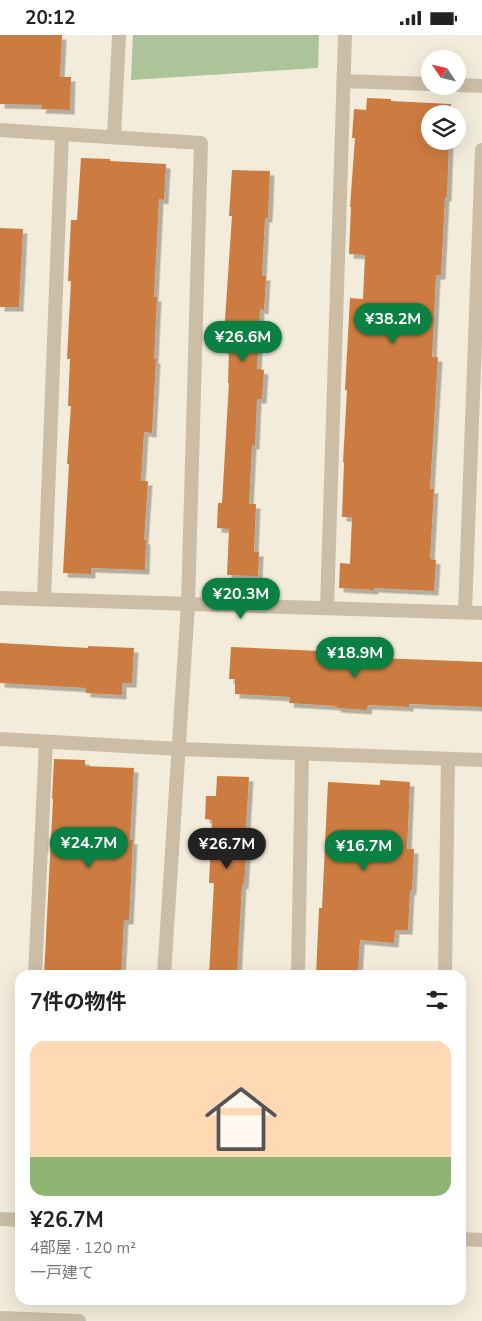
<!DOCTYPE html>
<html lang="ja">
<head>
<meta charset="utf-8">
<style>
  body { margin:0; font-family:"Nunito Sans","Noto Sans JP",sans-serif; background:#f6f6f6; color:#222; height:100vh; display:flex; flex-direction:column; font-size:19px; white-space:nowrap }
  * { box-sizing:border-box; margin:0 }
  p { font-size:16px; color:#767676 }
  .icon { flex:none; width:28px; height:28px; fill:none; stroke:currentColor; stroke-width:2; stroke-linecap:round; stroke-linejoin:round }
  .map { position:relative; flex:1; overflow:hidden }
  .details { position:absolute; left:15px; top:935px; width:451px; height:335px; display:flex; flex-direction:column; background:#fff; border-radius:15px; box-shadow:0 5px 20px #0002 }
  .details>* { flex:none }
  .needle { width:32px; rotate:305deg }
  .controls { position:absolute; left:421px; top:15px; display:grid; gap:10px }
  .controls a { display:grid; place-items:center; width:45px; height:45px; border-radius:50%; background:#fff; box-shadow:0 5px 20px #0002; font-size:25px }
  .price { position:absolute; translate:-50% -42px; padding:0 11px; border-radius:18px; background:#0b8043; color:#fff; font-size:16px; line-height:32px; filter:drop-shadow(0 1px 2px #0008) }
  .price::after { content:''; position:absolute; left:50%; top:30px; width:15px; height:11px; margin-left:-8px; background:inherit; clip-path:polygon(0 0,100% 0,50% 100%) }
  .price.on { background:#222; color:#fff }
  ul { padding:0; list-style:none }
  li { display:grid; align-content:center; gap:10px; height:265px; padding:0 15px }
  li span { display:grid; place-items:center; height:155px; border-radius:15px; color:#555 }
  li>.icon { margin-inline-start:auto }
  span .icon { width:90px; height:90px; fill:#fffc; stroke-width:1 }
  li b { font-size:21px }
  h2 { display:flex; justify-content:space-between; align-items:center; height:60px; padding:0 15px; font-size:21px }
  .status { display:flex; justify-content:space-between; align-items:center; height:35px; padding:0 25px; background:#fff; direction:ltr }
  .status svg { height:14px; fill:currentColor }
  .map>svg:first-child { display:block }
</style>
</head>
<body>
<div class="status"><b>20:12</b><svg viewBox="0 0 49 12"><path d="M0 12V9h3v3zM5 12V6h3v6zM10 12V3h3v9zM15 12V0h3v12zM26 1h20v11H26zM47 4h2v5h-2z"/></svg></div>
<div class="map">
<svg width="482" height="1286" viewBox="0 0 482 1286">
  <defs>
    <filter id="shadow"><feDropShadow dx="4.5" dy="4.5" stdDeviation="0" flood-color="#0004"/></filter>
  </defs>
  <rect width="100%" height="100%" fill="#f3ecdb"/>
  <!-- green -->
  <path fill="#adc39a" d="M133,0H319L318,33L131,45Z"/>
  <!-- building -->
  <path fill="#cc7c3f" filter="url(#shadow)" d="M0,0H62L60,42H71L70,75L41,74L42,70L0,69Z
    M367,63L391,64V66L451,69V79H430V106H449L447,162H445L441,240H436L432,322H438L430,454H434L430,524L436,525L434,556L374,553V555L339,553L340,528L350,529L352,482H342L344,427H343L347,355H345L350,263L363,264L365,220L349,219L351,172H350L355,103H352L354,74L366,75Z
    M81,123L110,124V126L166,129L164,165L159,164L154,262H157L154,324H156L152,398L144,397L141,446H148L144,505H146L145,535L91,533V539L63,538L69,429H67L71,371H68L70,324H67L71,246H68L71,185H77Z
    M232,135L270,136L268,183H265L262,241H266L264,275L260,274L257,334L264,335L262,364H257L255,410H252L249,469H256L254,517H259L258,541L227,540L229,494L217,493L218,468H222L229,348H228L229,315H223L232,181H229Z
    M0,193L23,194L19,272H0Z
    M0,608L88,613V611L134,613L132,648H122V660L86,658V653L0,648Z
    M231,612L320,616V619L327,621L482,627V672L409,669V672L368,670L367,675L336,673L337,671L289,668L290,662L235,659V644H229Z
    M54,724L85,725V731L134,733L130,805H133L129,885H124L121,940H44L53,764H52Z
    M217,741L249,742L245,807H247L244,850L242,849L237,940H209L214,848H209L212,785L205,784L206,761H216Z
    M380,745L410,747L407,814H414L412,856L410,855L408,895H395L394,908L360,905L358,940H316L319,873H322L328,747L380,750Z"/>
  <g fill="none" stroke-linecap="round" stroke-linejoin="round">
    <!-- minor -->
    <path stroke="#ccbea6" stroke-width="14" d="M343,46L430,49
      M458,50L482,51
      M0,95L201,108L188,569L164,940
      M114,102L119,0
      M0,563L482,578
      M44,564L62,99
      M327,573L345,0
      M465,577L482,115
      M0,704L179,714L482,725
      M35,940L46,707
      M298,940L302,719
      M445,940L448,724
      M0,1184L20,1185
      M461,1204L482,1205"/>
    <!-- tertiary -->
    <path stroke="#ccbea6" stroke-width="14" d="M0,1283L79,1286"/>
  </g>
</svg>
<div class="controls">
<a><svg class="needle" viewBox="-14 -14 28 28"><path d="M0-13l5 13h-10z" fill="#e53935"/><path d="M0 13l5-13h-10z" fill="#767676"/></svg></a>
<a><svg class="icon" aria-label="layers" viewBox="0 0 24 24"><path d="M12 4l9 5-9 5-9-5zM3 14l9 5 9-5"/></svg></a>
</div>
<b class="price" style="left:393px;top:310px">¥38.2M</b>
<b class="price" style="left:243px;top:328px">¥26.6M</b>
<b class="price" style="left:241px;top:585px">¥20.3M</b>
<b class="price" style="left:355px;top:644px">¥18.9M</b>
<b class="price" style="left:89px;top:834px">¥24.7M</b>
<b class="price on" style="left:227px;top:835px">¥26.7M</b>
<b class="price" style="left:364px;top:837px">¥16.7M</b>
<section class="details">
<h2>7件の物件<svg class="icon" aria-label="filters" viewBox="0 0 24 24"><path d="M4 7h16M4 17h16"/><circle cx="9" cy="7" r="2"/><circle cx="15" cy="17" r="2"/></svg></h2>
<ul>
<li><span style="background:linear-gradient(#ffd9b3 75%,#8fb573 0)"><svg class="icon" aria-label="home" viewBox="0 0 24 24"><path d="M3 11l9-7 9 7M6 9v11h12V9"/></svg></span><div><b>¥26.7M</b><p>4部屋 · 120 m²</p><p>一戸建て</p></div></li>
</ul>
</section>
</div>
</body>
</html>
